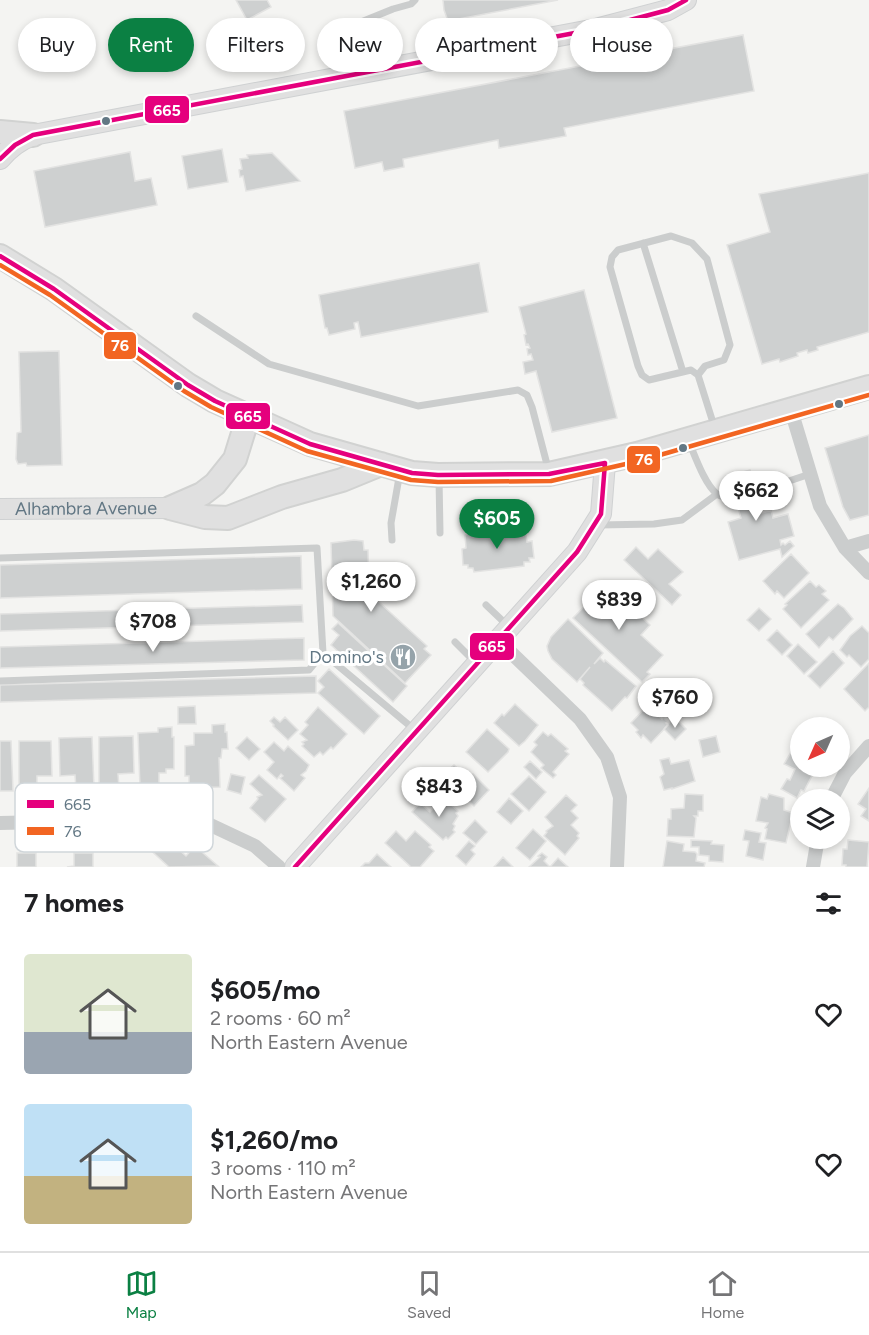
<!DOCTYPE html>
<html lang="en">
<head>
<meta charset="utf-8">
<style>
  body { margin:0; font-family:Figtree,sans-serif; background:#f6f6f6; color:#202124; height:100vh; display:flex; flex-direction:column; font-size:22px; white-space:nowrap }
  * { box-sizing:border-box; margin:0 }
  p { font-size:20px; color:#757577 }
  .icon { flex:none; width:33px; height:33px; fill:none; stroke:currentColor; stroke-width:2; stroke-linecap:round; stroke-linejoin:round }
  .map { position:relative; height:867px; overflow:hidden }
  .panel { display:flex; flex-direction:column; background:#fff; flex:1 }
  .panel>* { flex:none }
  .hud { position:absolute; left:18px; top:18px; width:834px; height:54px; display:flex; gap:12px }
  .needle { width:39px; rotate:225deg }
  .controls { position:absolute; left:790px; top:717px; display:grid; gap:12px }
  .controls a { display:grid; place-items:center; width:60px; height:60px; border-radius:50%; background:#fff; box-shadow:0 3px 9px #0003; font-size:30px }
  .price { position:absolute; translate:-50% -51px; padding:0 14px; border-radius:21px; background:#fff; color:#222; font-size:20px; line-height:39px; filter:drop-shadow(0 2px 3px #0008) }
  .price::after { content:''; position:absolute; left:50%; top:36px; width:18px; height:14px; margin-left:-9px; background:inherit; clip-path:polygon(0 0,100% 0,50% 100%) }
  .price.selected { background:#0b8043; color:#fff }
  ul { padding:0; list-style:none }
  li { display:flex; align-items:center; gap:18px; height:150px; padding:0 24px }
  li span { display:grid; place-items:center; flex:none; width:168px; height:120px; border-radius:6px; color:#555 }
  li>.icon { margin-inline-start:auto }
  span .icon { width:72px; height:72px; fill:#fffc; stroke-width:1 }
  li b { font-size:26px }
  h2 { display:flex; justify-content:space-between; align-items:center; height:72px; padding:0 24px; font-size:26px }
  .tag { padding:0 21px; border-radius:27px; background:#fff; box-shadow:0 3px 9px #0003; font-size:21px; line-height:54px }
  .tag.selected { background:#0b8043; color:#fff }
  .tab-bar { display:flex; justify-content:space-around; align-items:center; height:84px; border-top:2px solid #e0e0e0; background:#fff; font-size:16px; color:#757577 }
  .tab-bar a { display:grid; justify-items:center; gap:3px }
  .tab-bar .selected { color:#0b8043 }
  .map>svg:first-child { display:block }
</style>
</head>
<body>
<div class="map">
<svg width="869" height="867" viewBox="0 0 869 867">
  <rect width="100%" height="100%" fill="#f4f4f2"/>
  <!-- building -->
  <path fill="#ced0d0" stroke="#e3e3e2" stroke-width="1.5" d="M236,0H267L271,7L247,20Z
    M443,0H558L448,21L444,10Z
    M281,29L290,46L265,57L257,43Z
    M743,35L754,91L564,128L566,136L499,148L498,140L403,159L404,167L384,171L382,162L355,168L344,111Z
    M222,149L228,182L188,189L182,156Z
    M130,152L135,181L151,178L157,205L45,227L34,171Z
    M272,153L300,181L246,191L243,176L240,177L239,170L242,169L240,159L248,158L247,155Z
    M869,173V332L817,347L818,350L808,353L807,350L797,353L798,356L780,362L779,359L762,364L727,245L770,232L759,194Z
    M479,263L488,312L361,337L358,322L354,323L355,329L329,335L327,328H325L319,295Z
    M584,290L617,418L552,432L536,371L525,374L523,362L533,360L531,354L528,355L527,349L530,348L528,344L526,345L524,335L526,334L519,307Z
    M59,351L62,465L27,466L26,463L18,464L16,459L17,433L21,432L19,352Z
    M869,435V515L850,520L843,507L825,448Z
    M750,470L762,513L771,510L773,518L788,514L794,536L780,540L781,545L783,543L785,545L790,541L794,546L782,557L780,549L739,560L728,522L741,518L729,476Z
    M525,528L527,542L532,541L534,558H529L530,562H524V566L474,572L473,568H468V565H463L462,549L466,548L465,535L474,532L481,534L489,531L506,532Z
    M354,540L363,541L364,550H368L369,593L427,646L424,649L431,655L405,683L333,616L331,543Z
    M636,547L648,559L658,549L683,572L669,584L681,595L672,605L624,560Z
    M791,554L809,573L784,598L777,591L775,594L763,581Z
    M301,556L302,589L0,598V565Z
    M810,581L816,587L819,585L826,591L822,594L829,600L801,628L783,609L787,605L785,604Z
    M606,584L650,625L641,635L663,655L647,672L650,674L642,682L573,618Z
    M838,604L844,608L853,619L833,640L829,637L819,648L806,634Z
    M302,605L303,622L0,631V614Z
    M759,608L771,619L759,631L747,620Z
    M568,619L603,653L594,664L600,658L604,662L605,660L636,686L627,698L625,697L612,711L583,685L584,683L580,679L590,667L577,682L552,659L548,651L547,646L551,637Z
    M338,623L407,686L393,702L331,645L339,635L332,629Z
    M862,626L869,633V659L861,667L849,655L847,657L840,650L850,636Z
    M777,630L792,645L782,655L767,640Z
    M304,638V660L0,668V647Z
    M798,644L817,662L804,674L787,656Z
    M833,651L844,663L820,688L808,676Z
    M869,663V707L865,711L844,689Z
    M329,669L380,716L364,734L318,693L324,687L318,681Z
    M316,676V693L0,702V685Z
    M515,704L538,725L525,741L519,746L494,723L502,714L504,716Z
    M195,706L196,724H178V707Z
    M647,706L662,719L663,717L668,722L666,723L668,725L651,743L643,735L641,738L636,732L638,730L631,723Z
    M318,707L347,734L333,749L331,747L323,755L320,752L314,757L302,746L304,744L302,742L307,740L300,734L308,725L305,722Z
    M274,717L280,722L285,717L298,730L288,740L273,726L274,725L270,721Z
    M674,717L686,729L675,740L664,729Z
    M225,724V732H227L228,749H222L221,758H219L220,787L189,788V776H185V746L194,745V733H212V725Z
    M172,727V737H174V769H166V773H159V787H140L138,733L158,732V728Z
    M487,729L509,749L508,752L488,772L466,752Z
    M543,732L548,736L551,734L568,749L565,751L569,754L553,772L556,775L553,778L541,768L544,765L531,752L537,745L534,742Z
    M133,736L134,773L118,774L119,788L99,789V737Z
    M716,736L720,752L703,757L699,740Z
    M92,737L94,788L76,789L75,775L60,776L59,738Z
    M247,737L260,749L249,760L236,748Z
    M0,741H11L13,791H0Z
    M19,741H51L52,776H37V790L19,791Z
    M274,742L284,751L288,746L309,765L306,771L301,775L305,778L294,791L280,778L283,776L281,774L277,779L267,770L274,762L264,752Z
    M801,748V766H817L804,791L801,790L797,798L781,789L787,779L790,780L795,769L784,764L791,752L798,754Z
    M669,758L671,764L689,760L695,781L672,789V788L664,790L660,777L664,774L660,760Z
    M530,761L542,772L536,779L524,767Z
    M454,765L468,778L473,774L489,790L474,806L460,792L456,796L452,794L440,781L445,775L444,774Z
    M231,774L245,777L241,794L227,790Z
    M259,775L286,799L265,822L250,808L258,799L257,797L262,795L250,784Z
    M529,776L546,792L529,811L511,794Z
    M869,788V821L861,816L866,809L858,804Z
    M685,794L703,795V811H698V816H694L696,818L694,837L667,836L668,819H671V809L684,808Z
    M769,794L784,798V810L793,813L786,843L765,839L767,829L765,828L768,823L756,821L761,797L767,799Z
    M566,795L577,805L571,811L578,818L571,825L579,833L577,836L579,838L565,855L544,836L547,832L546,831L553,826L545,817Z
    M443,798L458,811L456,813L458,816L453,824L455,826L453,830L455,832L448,839L446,837L443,840L412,812L420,803L430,812Z
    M509,798L523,811L511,824L497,812Z
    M475,820L487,832L476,844L463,833Z
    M533,829L546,841L530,860L516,848Z
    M745,830L761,833L759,842L766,843L763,860L746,856L749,841L743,840Z
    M396,831L406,841L415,831L431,845L429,847L434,851L420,867H411L385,843Z
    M157,839L168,843L175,849L177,848L186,856L195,846L218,866L169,867L145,845L146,841Z
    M691,840L712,841L711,844L724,845L723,862L709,861V856L699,855V847H691Z
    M848,840L869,842L867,867H846V865H842L843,849H847Z
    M469,841L475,846L471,850L475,854L466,865L456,856Z
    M667,841L684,844L683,851L695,852L697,854L696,861L705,863L704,867H663Z
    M17,853H36V867H17Z
    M74,853H93V867H67L74,866Z
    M542,853L547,857L544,861L550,867L558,858L568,867H529L540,857L538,856Z
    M377,854L391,867H361L365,863H369Z
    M503,857L513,867H494Z"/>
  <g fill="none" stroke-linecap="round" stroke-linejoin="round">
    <defs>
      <g id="secondary">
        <path d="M0,159C10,147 19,141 33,135L596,29L668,10L686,0"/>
        <path id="s1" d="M0,509L170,508"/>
        <path d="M295,867L577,552L601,514L605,463"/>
      </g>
      <path id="primary" d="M0,132L33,135
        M0,256L54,289L188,385L215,401L310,444L412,473L438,475L549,474L637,454L869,387
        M170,508L205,517L228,518L282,497L342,480L381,464
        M170,508L202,494L215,484L235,459L248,417"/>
    </defs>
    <!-- secondary casing -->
    <use href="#secondary" stroke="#cfd1d2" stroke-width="22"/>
    <!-- primary casing -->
    <use href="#primary" stroke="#d1d2d1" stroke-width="26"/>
    <!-- service -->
    <path stroke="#cbcdcd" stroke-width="7" d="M339,75L361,22L393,9L411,4L415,0
      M643,243L683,372
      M196,316L269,364L418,406L518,390L527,395L532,407L549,472
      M698,375L705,366L724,360L730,345L707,259L692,243L671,236L618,250L612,257L610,267L638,366L642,375L649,380L691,370L698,375L715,429
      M689,442C695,456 705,485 717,494C722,498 729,497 735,497
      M439,478L440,533
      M756,492L810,474
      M599,525L654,524L682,520L717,494
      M392,540L391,523L400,472
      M0,558L317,548L323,653L416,731
      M486,605L508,626
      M455,642L476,663
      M0,681L309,670L323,653"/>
    <!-- minor -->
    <path stroke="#cbcdcd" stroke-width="14" d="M791,410L820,506L845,548L869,573
      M845,548L869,541
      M499,641L580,719L607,757L620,797L617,867
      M831,800L845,773L869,746
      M0,823L179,819L202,821L255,846L279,867
      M813,867L818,838"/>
    <!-- secondary -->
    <use href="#secondary" stroke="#e0e0e0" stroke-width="20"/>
    <!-- primary -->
    <use href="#primary" stroke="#e0e0e0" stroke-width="22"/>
    <defs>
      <path id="bus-1" d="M0,159L15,145L33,135L596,29L668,10L686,0
        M0,256L54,289L188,385L215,401L310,444L412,473L438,475L549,474L605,463L601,514L577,552L295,867"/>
      <path id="bus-2" d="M0,265L50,295L184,391L211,407L307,451L411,480L438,482L551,481L639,461L869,395"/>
    </defs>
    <!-- bus-1 casing -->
    <use href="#bus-1" stroke="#fff" stroke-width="9"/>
    <!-- bus-2 casing -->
    <use href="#bus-2" stroke="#fff" stroke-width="9"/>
    <!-- bus-1 -->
    <use href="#bus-1" stroke="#e5007d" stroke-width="4.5"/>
    <!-- bus-2 -->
    <use href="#bus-2" stroke="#f26522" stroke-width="4.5"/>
  </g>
  <!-- icons -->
  <defs>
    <symbol id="restaurant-disc" viewBox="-11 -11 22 22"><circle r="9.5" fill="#95a3aa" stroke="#fff"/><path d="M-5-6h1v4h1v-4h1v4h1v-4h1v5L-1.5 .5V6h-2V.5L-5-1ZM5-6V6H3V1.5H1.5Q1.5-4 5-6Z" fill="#fff"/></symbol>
  </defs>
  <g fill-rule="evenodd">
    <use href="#restaurant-disc" x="388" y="642" width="30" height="30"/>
  </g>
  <!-- markers -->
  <g fill="#627784" stroke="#fff" stroke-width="2">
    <circle cx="106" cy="121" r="5"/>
    <circle cx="178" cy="386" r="5"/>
    <circle cx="839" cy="404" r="5"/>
    <circle cx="683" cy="448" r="5"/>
  </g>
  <g text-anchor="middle" stroke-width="6" stroke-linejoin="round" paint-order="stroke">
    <!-- street labels -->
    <g font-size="18" fill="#627784" stroke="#fff">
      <text dy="6" stroke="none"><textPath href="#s1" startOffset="86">Alhambra Avenue</textPath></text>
    </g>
    <!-- poi labels -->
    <g font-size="18" fill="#627784" stroke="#fff" text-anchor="end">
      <text x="384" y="663">Domino's</text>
    </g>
  </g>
  <!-- legend -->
  <rect x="15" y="783" width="198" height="69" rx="9" fill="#fff" stroke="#d0d6da" stroke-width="1.5"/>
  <rect x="27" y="800" width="27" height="8" fill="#e5007d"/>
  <rect x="27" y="827" width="27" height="8" fill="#f26522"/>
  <g font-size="16" fill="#627784">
    <text x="64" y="810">665</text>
    <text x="64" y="837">76</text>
  </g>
  <g stroke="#fff" stroke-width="2">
    <rect x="144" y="95" width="46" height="29" rx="6" fill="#e5007d"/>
    <rect x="103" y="331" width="34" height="29" rx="6" fill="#f26522"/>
    <rect x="225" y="402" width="46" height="28" rx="6" fill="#e5007d"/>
    <rect x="626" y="445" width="35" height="29" rx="6" fill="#f26522"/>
    <rect x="469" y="632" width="46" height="29" rx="6" fill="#e5007d"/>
  </g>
  <g font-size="16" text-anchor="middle" font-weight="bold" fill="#fff">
    <text x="167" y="116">665</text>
    <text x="120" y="351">76</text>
    <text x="248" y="422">665</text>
    <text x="644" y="465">76</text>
    <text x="492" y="652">665</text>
  </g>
</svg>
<div class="controls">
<a><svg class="needle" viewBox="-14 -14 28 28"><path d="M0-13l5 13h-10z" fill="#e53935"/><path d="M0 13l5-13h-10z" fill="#757577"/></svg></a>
<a><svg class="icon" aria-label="layers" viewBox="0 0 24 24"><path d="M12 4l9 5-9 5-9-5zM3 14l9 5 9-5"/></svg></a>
</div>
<b class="price" style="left:756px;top:522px">$662</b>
<b class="price selected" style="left:497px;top:550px">$605</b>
<b class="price" style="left:371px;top:613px">$1,260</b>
<b class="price" style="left:619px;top:631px">$839</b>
<b class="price" style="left:153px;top:653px">$708</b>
<b class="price" style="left:675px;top:729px">$760</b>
<b class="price" style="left:439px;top:818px">$843</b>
<div class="hud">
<a class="tag">Buy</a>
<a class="tag selected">Rent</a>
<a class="tag">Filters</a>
<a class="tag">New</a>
<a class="tag">Apartment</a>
<a class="tag">House</a>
</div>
</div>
<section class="panel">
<h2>7 homes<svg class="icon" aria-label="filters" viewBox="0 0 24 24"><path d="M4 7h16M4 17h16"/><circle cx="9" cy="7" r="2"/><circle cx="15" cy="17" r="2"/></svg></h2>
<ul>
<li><span style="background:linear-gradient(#dfe7d0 65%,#9aa5b1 0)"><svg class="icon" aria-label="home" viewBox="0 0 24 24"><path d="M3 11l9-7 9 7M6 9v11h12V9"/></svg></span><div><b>$605/mo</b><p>2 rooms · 60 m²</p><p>North Eastern Avenue</p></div><svg class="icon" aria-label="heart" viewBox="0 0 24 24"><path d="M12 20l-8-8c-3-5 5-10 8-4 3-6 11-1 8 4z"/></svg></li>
<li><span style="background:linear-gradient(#bfe0f5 60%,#c2b280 0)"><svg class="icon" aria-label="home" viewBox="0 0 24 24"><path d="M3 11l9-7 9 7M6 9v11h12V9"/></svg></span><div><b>$1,260/mo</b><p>3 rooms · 110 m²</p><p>North Eastern Avenue</p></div><svg class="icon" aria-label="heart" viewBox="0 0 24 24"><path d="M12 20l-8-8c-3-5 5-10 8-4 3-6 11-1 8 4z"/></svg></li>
</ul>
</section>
<nav class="tab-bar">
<a class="selected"><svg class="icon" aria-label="map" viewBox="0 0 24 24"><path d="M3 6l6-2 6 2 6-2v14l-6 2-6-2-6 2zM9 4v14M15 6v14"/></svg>Map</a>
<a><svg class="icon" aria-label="saved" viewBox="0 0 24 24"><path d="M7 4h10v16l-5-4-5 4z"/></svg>Saved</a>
<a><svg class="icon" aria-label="home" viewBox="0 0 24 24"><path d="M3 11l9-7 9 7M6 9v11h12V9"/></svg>Home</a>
</nav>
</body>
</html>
